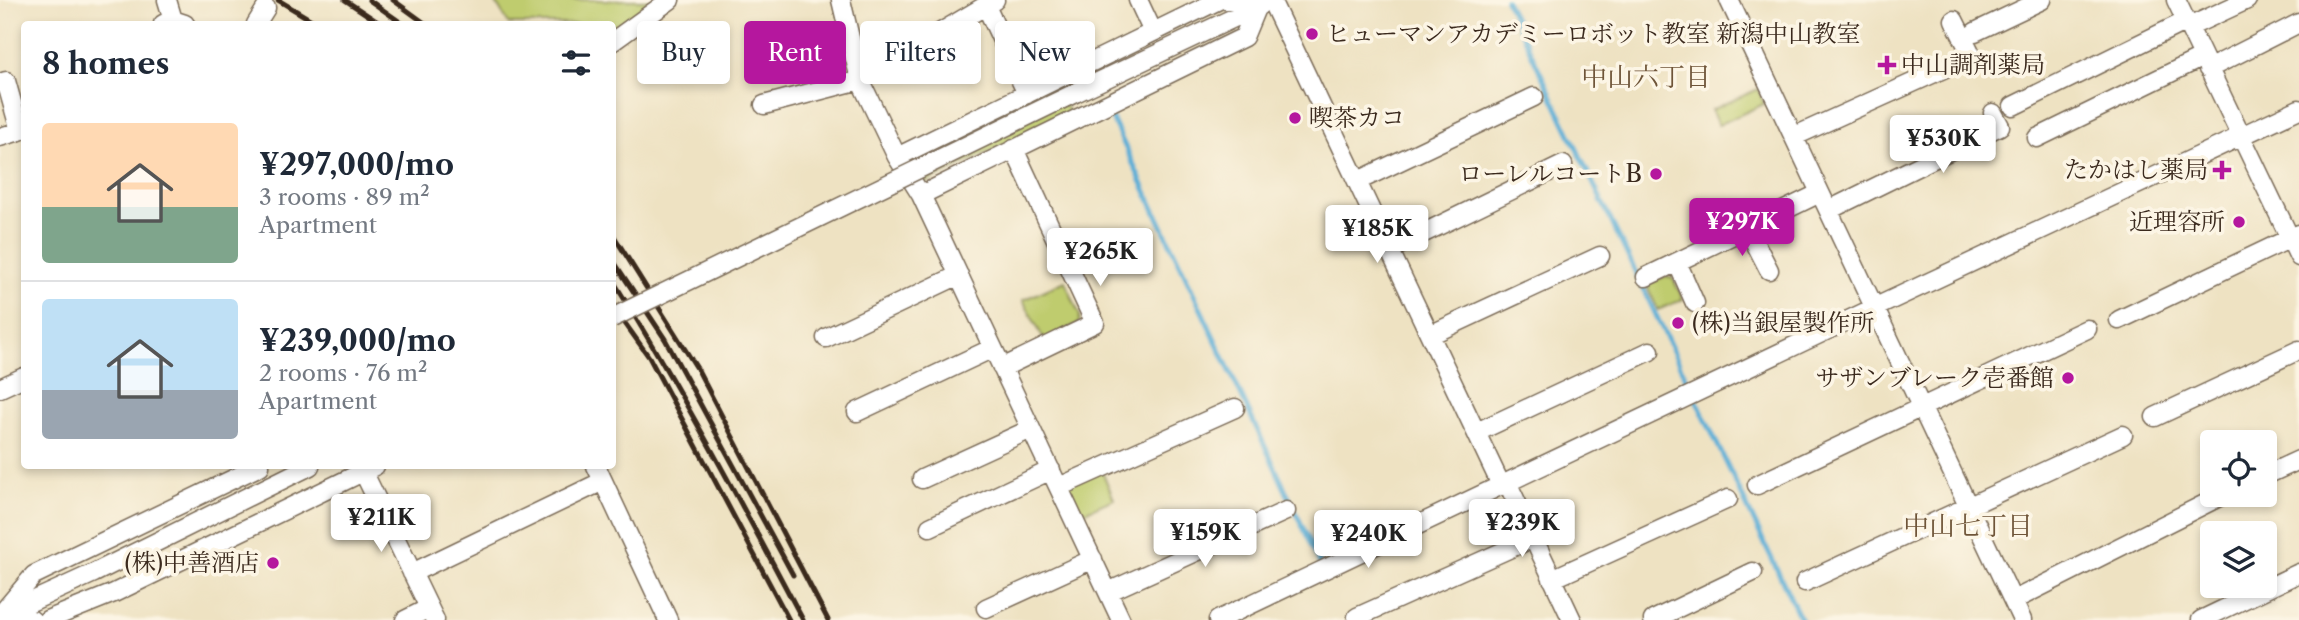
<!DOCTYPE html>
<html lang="en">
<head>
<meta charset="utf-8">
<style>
  body { margin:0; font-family:"Libre Caslon Text","Noto Serif JP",serif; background:#f2f2f3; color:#1f2937; height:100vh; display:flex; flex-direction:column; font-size:26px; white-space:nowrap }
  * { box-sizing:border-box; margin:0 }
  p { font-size:23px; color:#747a83 }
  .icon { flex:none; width:38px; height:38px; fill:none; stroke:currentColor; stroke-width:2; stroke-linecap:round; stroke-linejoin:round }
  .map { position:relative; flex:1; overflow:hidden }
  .panel { position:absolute; left:21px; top:21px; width:595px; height:448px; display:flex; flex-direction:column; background:#fff; border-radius:7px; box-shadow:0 4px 10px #0003 }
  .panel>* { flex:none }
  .hud { position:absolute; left:637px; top:21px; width:665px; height:63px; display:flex; gap:14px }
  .tools { position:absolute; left:2200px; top:430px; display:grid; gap:14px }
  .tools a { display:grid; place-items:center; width:77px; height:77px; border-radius:7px; background:#fff; box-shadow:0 4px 10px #0003; font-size:35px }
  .price { position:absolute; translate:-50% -60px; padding:0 16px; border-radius:7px; background:#fff; color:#222; font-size:23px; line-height:46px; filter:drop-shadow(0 2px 4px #0008) }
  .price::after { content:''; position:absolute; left:50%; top:42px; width:21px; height:16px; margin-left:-10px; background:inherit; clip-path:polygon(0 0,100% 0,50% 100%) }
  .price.selected { background:#b5179e; color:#fff }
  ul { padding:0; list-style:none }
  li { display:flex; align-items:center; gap:21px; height:175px; padding:0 21px }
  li+li { border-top:2px solid #e0e1e3 }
  li span { display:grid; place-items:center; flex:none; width:196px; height:140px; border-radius:7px; color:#555 }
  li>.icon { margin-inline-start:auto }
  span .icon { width:84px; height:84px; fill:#fffc; stroke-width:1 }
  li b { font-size:30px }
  h2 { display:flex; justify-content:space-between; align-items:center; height:84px; padding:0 21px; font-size:30px }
  .chip { padding:0 24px; border-radius:7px; background:#fff; box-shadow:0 4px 10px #0003; font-size:24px; line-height:63px }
  .chip.selected { background:#b5179e; color:#fff }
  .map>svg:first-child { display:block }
</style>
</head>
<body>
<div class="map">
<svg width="2299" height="620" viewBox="0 0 2299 620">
  <rect width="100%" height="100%" fill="#fcf5e5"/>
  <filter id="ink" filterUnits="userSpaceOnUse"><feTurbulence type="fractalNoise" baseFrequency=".0143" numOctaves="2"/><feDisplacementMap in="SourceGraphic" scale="14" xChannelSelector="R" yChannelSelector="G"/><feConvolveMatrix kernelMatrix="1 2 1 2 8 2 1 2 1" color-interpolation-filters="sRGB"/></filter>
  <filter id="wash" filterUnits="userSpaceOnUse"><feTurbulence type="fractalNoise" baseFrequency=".00686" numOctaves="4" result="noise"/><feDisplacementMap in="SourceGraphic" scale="28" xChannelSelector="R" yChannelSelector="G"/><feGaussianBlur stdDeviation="1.57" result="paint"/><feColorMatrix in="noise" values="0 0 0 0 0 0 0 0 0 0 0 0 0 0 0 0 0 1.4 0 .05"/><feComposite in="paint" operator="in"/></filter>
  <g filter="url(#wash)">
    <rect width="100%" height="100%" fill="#eee2c2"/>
    <!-- green -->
    <path fill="#bfcc6e" stroke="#7d7b46" stroke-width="2" d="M494,0H658L613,33L612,24H509Z
      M1055,84L1069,113L919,186L901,159Z
      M1758,89L1764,104L1718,125L1711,110Z
      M1666,276L1673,279L1683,299L1658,310L1646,284Z
      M1065,281L1080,316L1079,323L1044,340L1023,300Z
      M1101,469L1114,499L1073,517L1059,487Z"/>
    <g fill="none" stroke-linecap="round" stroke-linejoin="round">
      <!-- stream -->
      <path stroke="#5baed6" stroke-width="5" d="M1506,0L1801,620
        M1107,108L1320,564"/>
    </g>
  </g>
  <g filter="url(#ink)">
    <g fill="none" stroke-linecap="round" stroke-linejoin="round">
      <defs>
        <path id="minor" d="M167,0L173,20
          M841,0L860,80L897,157L921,195L1121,620
          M1138,0L1153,32
          M1271,0L1501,485
          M1729,0L2022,620
          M2176,0L2299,257
          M986,6L1027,94
          M163,24L173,20L185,24
          M256,24L266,8
          M2189,27L2247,0
          M1975,32L2042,0
          M612,42L670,0
          M2208,69L2299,23
          M0,83L6,81L20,131L0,137
          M1075,93L1259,6
          M764,105L860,80L995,0
          M2013,106L2186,21
          M1795,136L1972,56L1954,20
          M2037,138L2203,57
          M897,157L1219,0
          M1358,181L1534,97
          M921,195L1244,37L1256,8L1226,0
          M1829,210L2000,126L1993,113
          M1748,229L1769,270
          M1391,249L1563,165
          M1677,262L1695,303
          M1646,277L1820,193
          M2119,320L2299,234
          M1430,335L1600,256
          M826,338L959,275
          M1002,368L1095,323L1014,149
          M0,388L24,377
          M857,412L993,348
          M2155,417L2299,350
          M1477,432L1650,351
          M596,466L668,620
          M363,471L435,620
          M2264,476L2299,460
          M922,479L1031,429
          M1507,482L1572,620
          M1757,485L2087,329
          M1059,487L1235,408
          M930,527L1051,470
          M412,573L603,481
          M1552,579L1728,499
          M1805,582L2123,435
          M1108,592L1286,511
          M2014,600L2223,495
          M986,608L1093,559
          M2,613L34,575L260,466
          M0,616L94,573L310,466
          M1,617L32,620
          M1357,617L1533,538
          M47,620L114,593L375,466
          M405,620L429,608
          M1218,620L1876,307L2299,109
          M1653,620L1753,572
          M2201,620L2299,573"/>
      </defs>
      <!-- minor casing -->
      <use href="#minor" stroke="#7a6a57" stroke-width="21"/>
      <!-- minor -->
      <use href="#minor" stroke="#fff" stroke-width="18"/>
      <!-- rail -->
      <path stroke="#3b2a1e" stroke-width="5" d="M278,0L318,24
        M345,0L381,24
        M369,0L403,24
        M393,0L426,24
        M612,233L698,370L828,620
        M612,259L665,339L793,575
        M612,279C681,390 742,505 803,620
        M612,305L649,357L789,620"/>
      <defs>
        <path id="minor-bridge" d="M612,318L1075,93"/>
      </defs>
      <!-- minor-bridge casing -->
      <use href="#minor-bridge" stroke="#7a6a57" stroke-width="21" stroke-linecap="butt"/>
      <!-- minor-bridge -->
      <use href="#minor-bridge" stroke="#fff" stroke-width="18"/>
    </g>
  </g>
  <!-- markers -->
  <g fill="#b5179e" stroke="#fcf5e5" stroke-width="2.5">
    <circle cx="1312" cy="34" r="7"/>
    <path d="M1883.5 54.5h7v7h7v7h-7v7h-7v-7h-7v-7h7z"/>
    <circle cx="1295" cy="118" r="7"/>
    <path d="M2218.5 159.5h7v7h7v7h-7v7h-7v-7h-7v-7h7z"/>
    <circle cx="1656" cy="174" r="7"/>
    <circle cx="2239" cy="222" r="7"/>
    <circle cx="1678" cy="323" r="7"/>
    <circle cx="2068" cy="378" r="7"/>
    <circle cx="273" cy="563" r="7"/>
  </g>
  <g text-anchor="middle" stroke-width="7" stroke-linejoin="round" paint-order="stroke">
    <!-- poi labels -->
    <g font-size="24" fill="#3b2a1e" stroke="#fcf5e5" text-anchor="end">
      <text x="1326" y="42" text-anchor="start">ヒューマンアカデミーロボット教室 新潟中山教室</text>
      <text x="1901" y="73" text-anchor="start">中山調剤薬局</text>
      <text x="1309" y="126" text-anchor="start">喫茶カコ</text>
      <text x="2208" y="178">たかはし薬局</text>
      <text x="1642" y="182">ローレルコートB</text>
      <text x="2225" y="230">近理容所</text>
      <text x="1692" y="331" text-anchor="start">(株)当銀屋製作所</text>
      <text x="2054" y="386">サザンブレーク壱番館</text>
      <text x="259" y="571">(株)中善酒店</text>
    </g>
    <!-- neighbourhood labels -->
    <g font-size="26" fill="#6f5539" stroke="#fcf5e5">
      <text x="1646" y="86">中山六丁目</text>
      <text x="1968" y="535">中山七丁目</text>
    </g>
  </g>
</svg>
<div class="tools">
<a><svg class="icon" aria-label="locate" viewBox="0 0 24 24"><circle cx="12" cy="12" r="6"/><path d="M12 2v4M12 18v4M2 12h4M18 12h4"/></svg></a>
<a><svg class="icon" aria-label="layers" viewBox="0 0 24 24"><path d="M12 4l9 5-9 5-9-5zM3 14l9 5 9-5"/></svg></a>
</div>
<b class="price" style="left:1943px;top:175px">¥530K</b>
<b class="price selected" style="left:1742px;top:258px">¥297K</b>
<b class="price" style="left:1377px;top:265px">¥185K</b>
<b class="price" style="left:1100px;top:288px">¥265K</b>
<b class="price" style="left:381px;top:554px">¥211K</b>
<b class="price" style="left:1522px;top:559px">¥239K</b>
<b class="price" style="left:1205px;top:569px">¥159K</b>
<b class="price" style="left:1368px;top:570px">¥240K</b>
<div class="hud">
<a class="chip">Buy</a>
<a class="chip selected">Rent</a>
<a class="chip">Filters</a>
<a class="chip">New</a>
</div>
<section class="panel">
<h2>8 homes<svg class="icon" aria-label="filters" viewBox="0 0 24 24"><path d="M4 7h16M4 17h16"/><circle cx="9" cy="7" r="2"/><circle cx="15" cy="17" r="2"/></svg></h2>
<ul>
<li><span style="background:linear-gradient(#ffd9b3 60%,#7fa58c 0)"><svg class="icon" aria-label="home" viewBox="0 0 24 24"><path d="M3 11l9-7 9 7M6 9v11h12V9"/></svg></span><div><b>¥297,000/mo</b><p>3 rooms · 89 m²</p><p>Apartment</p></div></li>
<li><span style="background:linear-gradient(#bfe0f5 65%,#9aa5b1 0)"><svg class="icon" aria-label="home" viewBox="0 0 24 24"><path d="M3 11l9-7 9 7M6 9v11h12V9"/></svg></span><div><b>¥239,000/mo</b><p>2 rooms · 76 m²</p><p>Apartment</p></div></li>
</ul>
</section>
</div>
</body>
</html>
